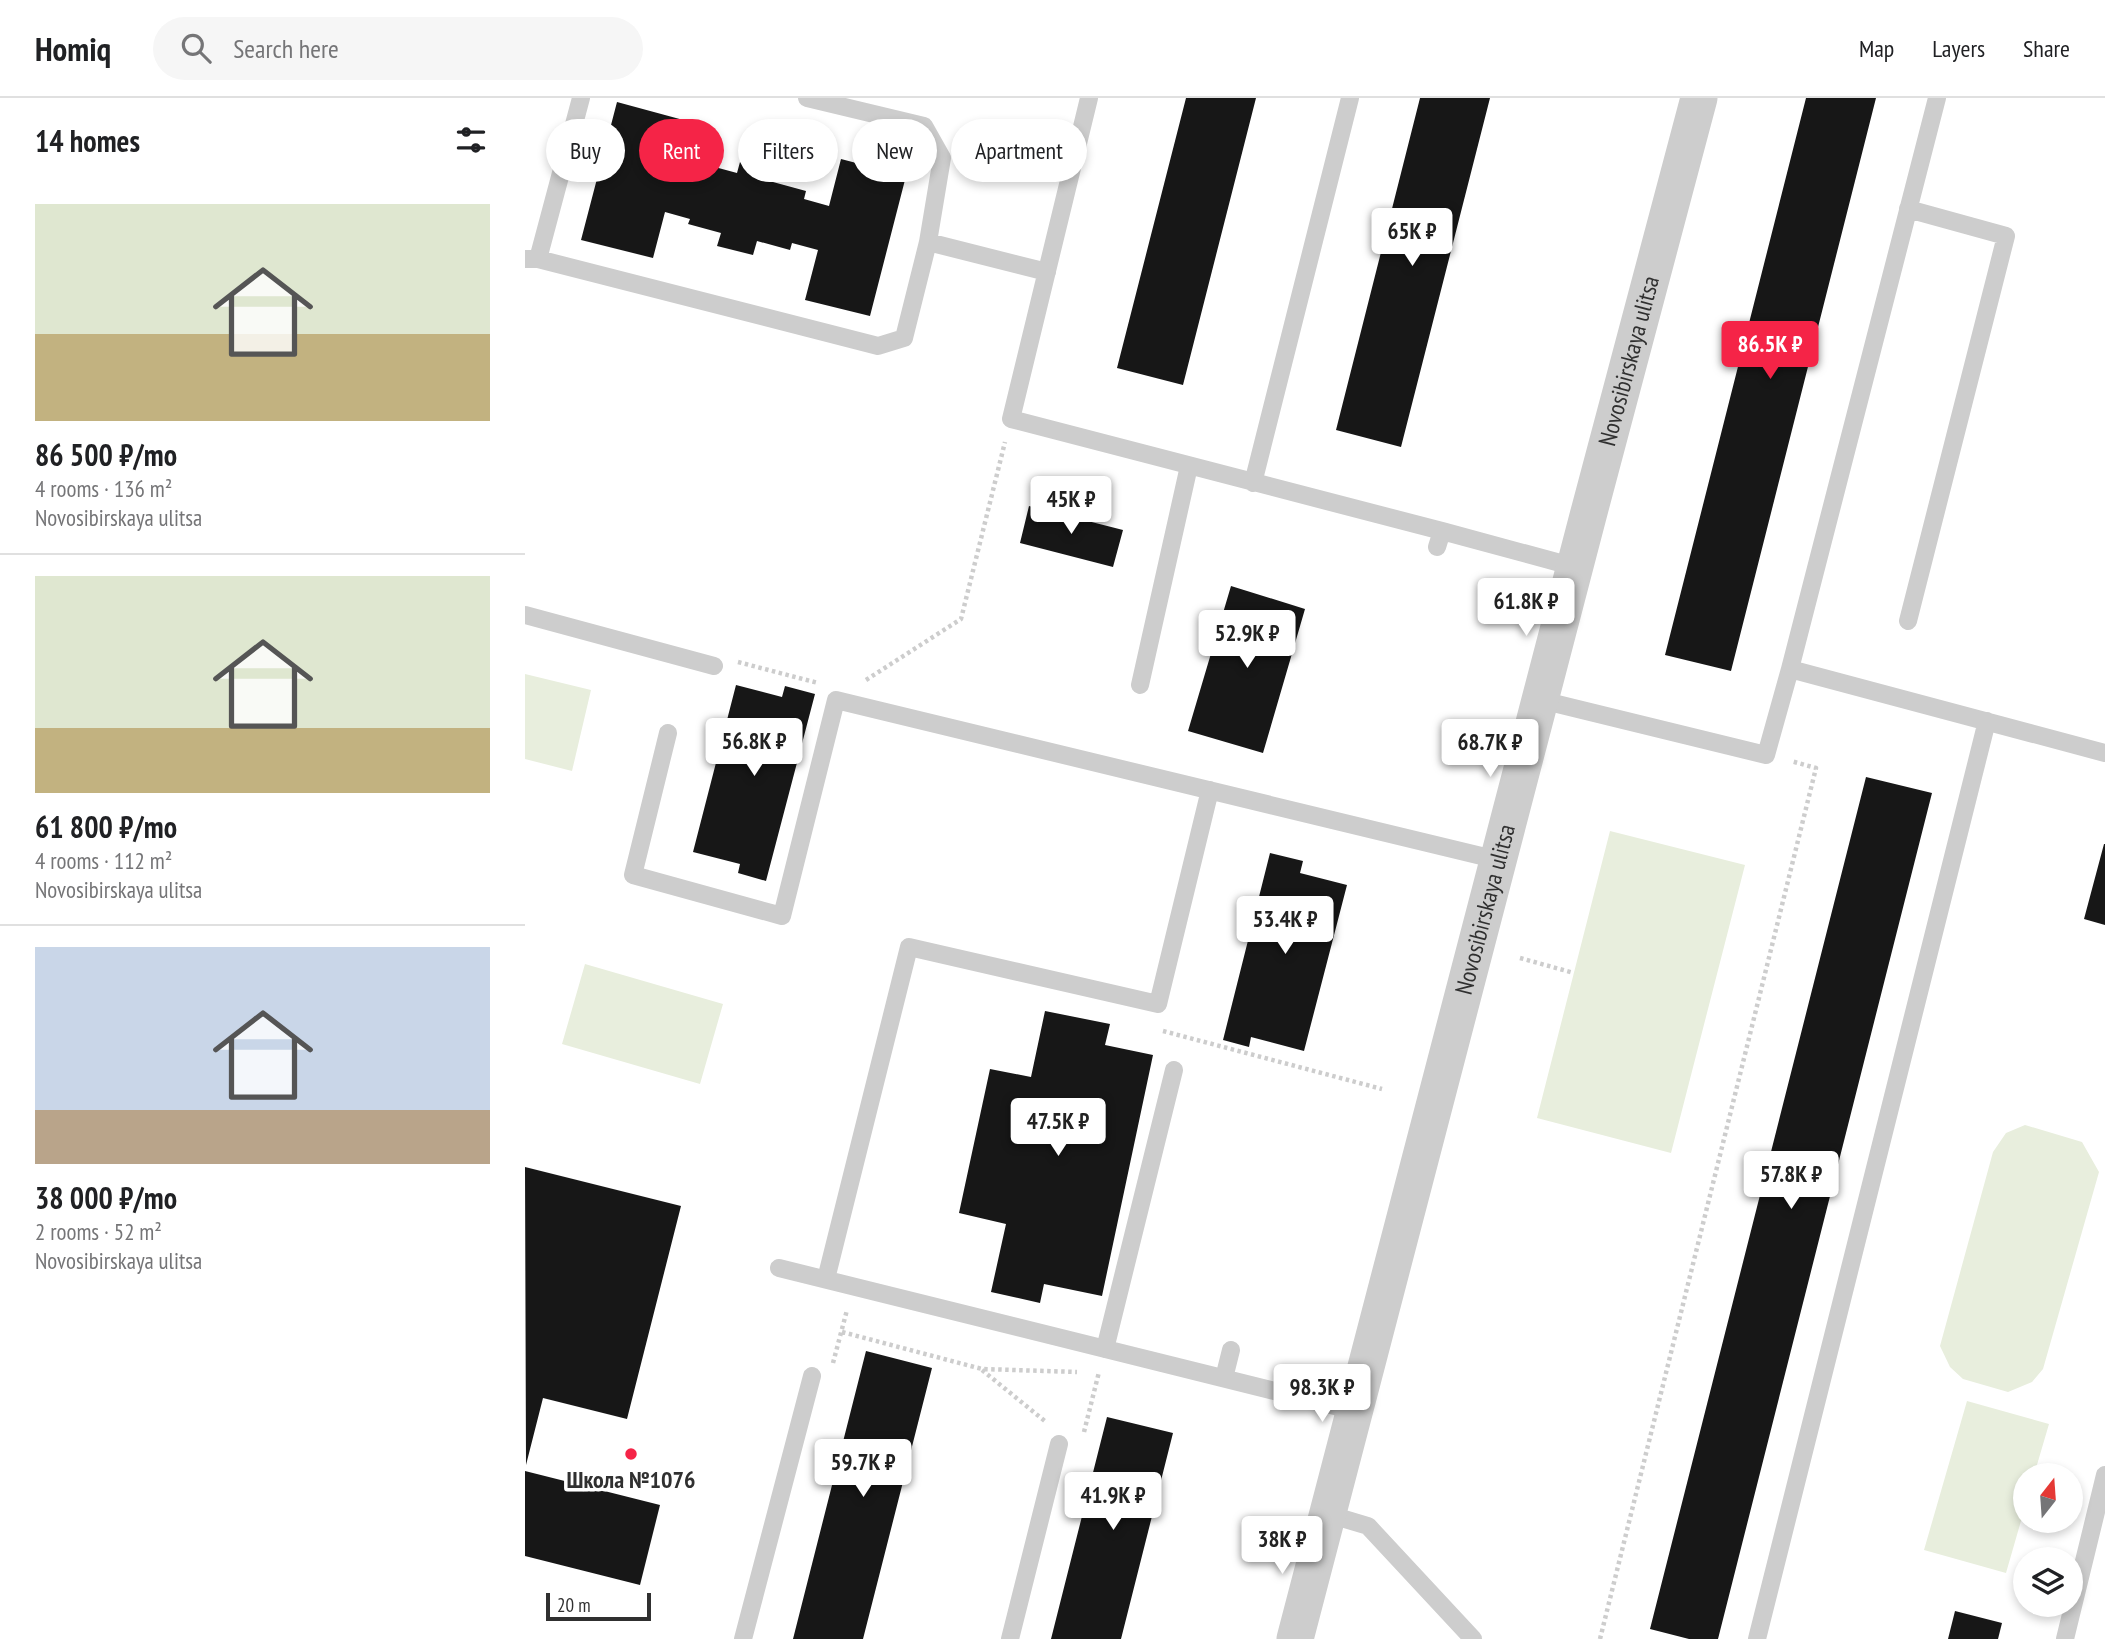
<!DOCTYPE html>
<html lang="en">
<head>
<meta charset="utf-8">
<style>
  body { margin:0; font-family:"PT Sans Narrow",sans-serif; background:#f6f6f6; color:#202124; height:100vh; display:flex; flex-direction:column; font-size:26px; white-space:nowrap }
  * { box-sizing:border-box; margin:0 }
  p { font-size:23px; color:#757577 }
  .icon { flex:none; width:38px; height:38px; fill:none; stroke:currentColor; stroke-width:2; stroke-linecap:round; stroke-linejoin:round }
  .map { position:relative; flex:1; overflow:hidden }
  .drawer { display:flex; flex-direction:column; background:#fff; width:525px }
  .drawer>* { flex:none }
  .guide { position:absolute; left:21px; top:21px; width:665px; height:63px; display:flex; gap:14px }
  .needle { width:46px; rotate:17deg }
  .tools { position:absolute; left:1488px; top:1365px; display:grid; gap:14px }
  .tools a { display:grid; place-items:center; width:70px; height:70px; border-radius:50%; background:#fff; box-shadow:0 4px 10px #0003; font-size:35px }
  .scale { position:absolute; left:21px; bottom:18px; width:105px; box-sizing:border-box; padding-left:7px; border:4px solid #303030; border-top:0; font-size:19px; line-height:24px; white-space:nowrap; color:#303030; -webkit-text-stroke:5px #fff; paint-order:stroke }
  .price { position:absolute; translate:-50% -60px; padding:0 16px; border-radius:7px; background:#fff; color:#222; font-size:23px; line-height:46px; filter:drop-shadow(0 2px 4px #0008) }
  .price::after { content:''; position:absolute; left:50%; top:42px; width:21px; height:16px; margin-left:-10px; background:inherit; clip-path:polygon(0 0,100% 0,50% 100%) }
  .price.selected { background:#f52447; color:#fff }
  ul { padding:0; list-style:none }
  li { display:grid; align-content:center; gap:14px; height:371px; padding:0 35px }
  li+li { border-top:2px solid #e0e0e0 }
  li span { display:grid; place-items:center; height:217px; border-radius:0px; color:#555 }
  li>.icon { margin-inline-start:auto }
  span .icon { width:126px; height:126px; fill:#fffc; stroke-width:1 }
  li b { font-size:30px }
  h2 { display:flex; justify-content:space-between; align-items:center; height:84px; padding:0 35px; font-size:30px }
  .pill { padding:0 24px; border-radius:32px; background:#fff; box-shadow:0 4px 10px #0003; font-size:24px; line-height:63px }
  .pill.selected { background:#f52447; color:#fff }
  header { display:flex; align-items:center; gap:42px; box-sizing:border-box; height:98px; padding:0 35px; background:#fff; border-bottom:2px solid #e0e0e0 }
  header strong { font-size:33px }
  nav { display:flex; gap:38px; margin-inline-start:auto; font-size:24px }
  .search { width:490px; height:63px; background:#f6f6f6; display:flex; align-items:center; gap:18px; box-sizing:border-box; padding:0 24px; border-radius:38px; color:#757577; font-size:26px }
  main { display:flex; flex:1; min-height:0 }
  .map>svg:first-child { display:block }
</style>
</head>
<body>
<header>
<strong>Homiq</strong>
<div class="search"><svg class="icon" aria-label="search" viewBox="0 0 24 24"><circle cx="10" cy="10" r="6"/><path d="M15 15l6 6"/></svg>Search here</div>
<nav><a>Map</a><a>Layers</a><a>Share</a></nav>
</header>
<main>
<section class="drawer">
<h2>14 homes<svg class="icon" aria-label="filters" viewBox="0 0 24 24"><path d="M4 7h16M4 17h16"/><circle cx="9" cy="7" r="2"/><circle cx="15" cy="17" r="2"/></svg></h2>
<ul>
<li><span style="background:linear-gradient(#dfe7d0 60%,#c2b280 0)"><svg class="icon" aria-label="home" viewBox="0 0 24 24"><path d="M3 11l9-7 9 7M6 9v11h12V9"/></svg></span><div><b>86 500 ₽/mo</b><p>4 rooms · 136 m²</p><p>Novosibirskaya ulitsa</p></div></li>
<li><span style="background:linear-gradient(#dfe7d0 70%,#c2b280 0)"><svg class="icon" aria-label="home" viewBox="0 0 24 24"><path d="M3 11l9-7 9 7M6 9v11h12V9"/></svg></span><div><b>61 800 ₽/mo</b><p>4 rooms · 112 m²</p><p>Novosibirskaya ulitsa</p></div></li>
<li><span style="background:linear-gradient(#c9d6e8 75%,#b9a48a 0)"><svg class="icon" aria-label="home" viewBox="0 0 24 24"><path d="M3 11l9-7 9 7M6 9v11h12V9"/></svg></span><div><b>38 000 ₽/mo</b><p>2 rooms · 52 m²</p><p>Novosibirskaya ulitsa</p></div></li>
</ul>
</section>
<div class="map">
<svg width="1580" height="1541" viewBox="0 0 1580 1541">
  <rect width="100%" height="100%" fill="#fff"/>
  <!-- green -->
  <path fill="#e8eedd" d="M0,576L66,592L47,673L0,661Z
    M1085,733L1220,767L1146,1055L1012,1020Z
    M60,866L198,906L175,986L37,946Z
    M1500,1027L1557,1044L1574,1074L1518,1271L1507,1284L1483,1294L1438,1281L1425,1269L1415,1248L1468,1054L1481,1035Z
    M1442,1303L1524,1326L1509,1377H1500V1409L1481,1475L1399,1452Z"/>
  <!-- building -->
  <path fill="#171717" d="M661,0H731L658,287L592,270Z
    M895,0H965L876,349L811,332Z
    M1281,0H1351L1206,573L1140,557Z
    M92,4L162,23L151,66L173,73L175,65L212,75L215,64L251,73L248,84L281,93L279,101L304,108L316,61L381,78L345,218L280,202L293,152L267,145L265,152L232,143L228,157L192,148L196,135L163,126L165,121L140,114L128,160L56,142Z
    M504,408L598,432L588,469L495,445Z
    M706,488L780,511L738,655L663,633Z
    M211,587L257,599L260,588L290,596L241,783L213,775L215,766L168,754Z
    M1341,679L1407,695L1193,1541H1164L1125,1531Z
    M1579,746H1580V827L1559,821Z
    M745,755L778,763L775,775L822,787L779,953L726,939L724,949L698,942Z
    M520,913L585,926L580,947L628,957L577,1198L519,1186L515,1205L466,1194L481,1126L434,1115L465,971L506,979Z
    M0,1069L156,1108L102,1321L18,1300L1,1367Z
    M341,1253L407,1270L338,1541H268Z
    M582,1319L648,1335L596,1541H526Z
    M0,1373L135,1407L115,1487L0,1458Z
    M1430,1513L1477,1525L1473,1541H1423Z"/>
  <g fill="none" stroke-linecap="round" stroke-linejoin="round">
    <!-- path -->
    <path stroke="#cdcdcd" stroke-width="4.5" stroke-dasharray="3.5 3.5" stroke-linecap="butt" d="M213,564L293,585
      M341,582L436,521L480,344
      M995,860L1049,875
      M638,933L857,991
      M317,1234L457,1271L552,1274
      M308,1265L322,1212
      M457,1272L521,1324
      M559,1334L574,1274
      M1075,1541L1291,670L1266,663"/>
    <!-- service -->
    <path stroke="#cdcdcd" stroke-width="18" d="M282,0L399,28L417,60L403,144
      M564,0L486,321L917,433
      M1383,111L1481,138L1383,523
      M0,161H13L353,248L379,240L403,144L522,174
      M13,161L56,0
      M728,385L825,0
      M912,449L917,433L1050,469
      M0,517L189,568
      M1265,571L1412,0
      M615,587L664,368
      M1016,602L1241,657L1265,571L1580,655
      M143,635L108,777L257,818L311,602L973,762
      M254,1170L830,1313
      M301,1181L384,849L633,906L685,692
      M580,1251L649,972
      M699,1280L706,1252
      M803,1416L843,1428L948,1541
      M218,1541L287,1278
      M485,1541L534,1346
      M1232,1541L1462,623
      M1540,1541L1580,1377"/>
    <!-- minor -->
    <path stroke="#cdcdcd" stroke-width="37" id="s1" d="M770,1541L1063,418L1174,0"/>
  </g>
  <!-- markers -->
  <circle fill="#f52447" stroke="#fff" stroke-width="2.5" cx="106" cy="1356" r="7"/>
  <g text-anchor="middle" stroke-width="7" stroke-linejoin="round" paint-order="stroke">
    <!-- street labels -->
    <g font-size="24" fill="#303030" stroke="#fff">
      <text dy="8" stroke="none"><textPath href="#s1" startOffset="1321">Novosibirskaya ulitsa</textPath></text>
      <text dy="8" stroke="none"><textPath href="#s1" startOffset="754">Novosibirskaya ulitsa</textPath></text>
    </g>
    <!-- poi labels -->
    <g font-size="24" font-weight="bold" fill="#303030" stroke="#fff">
      <text x="106" y="1390">Школа №1076</text>
    </g>
  </g>
</svg>
<div class="tools">
<a><svg class="needle" viewBox="-14 -14 28 28"><path d="M0-13l5 13h-10z" fill="#e53935"/><path d="M0 13l5-13h-10z" fill="#757577"/></svg></a>
<a><svg class="icon" aria-label="layers" viewBox="0 0 24 24"><path d="M12 4l9 5-9 5-9-5zM3 14l9 5 9-5"/></svg></a>
</div>
<div class="scale">20 m</div>
<b class="price" style="left:887px;top:170px">65K ₽</b>
<b class="price selected" style="left:1245px;top:283px">86.5K ₽</b>
<b class="price" style="left:546px;top:438px">45K ₽</b>
<b class="price" style="left:1001px;top:540px">61.8K ₽</b>
<b class="price" style="left:722px;top:572px">52.9K ₽</b>
<b class="price" style="left:229px;top:680px">56.8K ₽</b>
<b class="price" style="left:965px;top:681px">68.7K ₽</b>
<b class="price" style="left:760px;top:858px">53.4K ₽</b>
<b class="price" style="left:533px;top:1060px">47.5K ₽</b>
<b class="price" style="left:1266px;top:1113px">57.8K ₽</b>
<b class="price" style="left:797px;top:1326px">98.3K ₽</b>
<b class="price" style="left:338px;top:1401px">59.7K ₽</b>
<b class="price" style="left:588px;top:1434px">41.9K ₽</b>
<b class="price" style="left:757px;top:1478px">38K ₽</b>
<div class="guide">
<a class="pill">Buy</a>
<a class="pill selected">Rent</a>
<a class="pill">Filters</a>
<a class="pill">New</a>
<a class="pill">Apartment</a>
</div>
</div>
</main>
</body>
</html>
